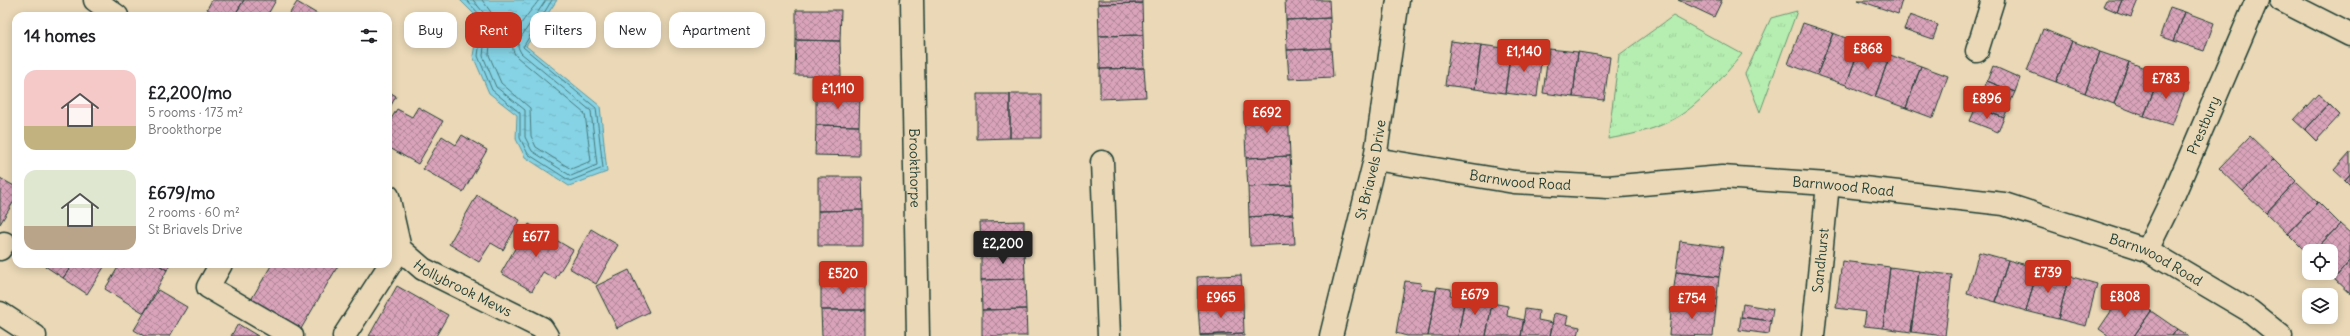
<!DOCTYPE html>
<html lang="en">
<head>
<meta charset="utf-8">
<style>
  body { margin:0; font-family:Delius,sans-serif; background:#f6f6f6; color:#202124; height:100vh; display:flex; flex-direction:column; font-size:15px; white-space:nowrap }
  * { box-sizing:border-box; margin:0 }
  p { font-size:13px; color:#757577 }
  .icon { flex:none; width:22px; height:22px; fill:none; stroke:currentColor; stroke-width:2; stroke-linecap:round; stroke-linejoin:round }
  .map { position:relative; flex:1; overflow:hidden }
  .side { position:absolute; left:12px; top:12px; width:380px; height:256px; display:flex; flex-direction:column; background:#fff; border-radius:12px; box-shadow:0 2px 10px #0003 }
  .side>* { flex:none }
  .top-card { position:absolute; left:404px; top:12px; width:380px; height:36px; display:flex; gap:8px }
  .buttons { position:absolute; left:2302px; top:244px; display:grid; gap:8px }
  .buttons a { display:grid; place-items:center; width:36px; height:36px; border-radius:8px; background:#fff; box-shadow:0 2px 10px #0003; font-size:20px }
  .price { position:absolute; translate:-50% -34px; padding:0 9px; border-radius:4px; background:#c8321e; color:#fff; font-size:13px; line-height:26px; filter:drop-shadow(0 1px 2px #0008) }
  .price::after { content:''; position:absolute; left:50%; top:24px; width:12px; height:9px; margin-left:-6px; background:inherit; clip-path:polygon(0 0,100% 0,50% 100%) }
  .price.current { background:#222; color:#fff }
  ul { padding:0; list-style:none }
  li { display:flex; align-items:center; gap:12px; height:100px; padding:0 12px }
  li span { display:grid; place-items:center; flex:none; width:112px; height:80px; border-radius:12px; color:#555 }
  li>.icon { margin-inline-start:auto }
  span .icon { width:48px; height:48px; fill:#fffc; stroke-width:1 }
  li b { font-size:17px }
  h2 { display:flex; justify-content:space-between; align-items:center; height:48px; padding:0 12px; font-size:17px }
  .tag { padding:0 14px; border-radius:12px; background:#fff; box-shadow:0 2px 10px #0003; font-size:14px; line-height:36px }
  .tag.current { background:#c8321e; color:#fff }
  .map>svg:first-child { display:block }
</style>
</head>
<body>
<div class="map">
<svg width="2350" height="336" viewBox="0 0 2350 336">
  <defs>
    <pattern id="grass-tufts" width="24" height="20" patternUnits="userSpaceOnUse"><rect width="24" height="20" fill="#b6eeb1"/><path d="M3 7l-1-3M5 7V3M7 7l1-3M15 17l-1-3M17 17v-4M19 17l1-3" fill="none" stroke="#9ccd99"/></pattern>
    <pattern id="water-ripples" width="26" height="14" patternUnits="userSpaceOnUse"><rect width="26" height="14" fill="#86d3e5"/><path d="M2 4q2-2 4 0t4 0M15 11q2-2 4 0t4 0" fill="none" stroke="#73b6c5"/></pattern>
    <pattern id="building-cross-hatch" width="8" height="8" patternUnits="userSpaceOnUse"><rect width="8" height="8" fill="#d9a3ba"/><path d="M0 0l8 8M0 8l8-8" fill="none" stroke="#af8698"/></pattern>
  </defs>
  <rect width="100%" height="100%" fill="#ead8b6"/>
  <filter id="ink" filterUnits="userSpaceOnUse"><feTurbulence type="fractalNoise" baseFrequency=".025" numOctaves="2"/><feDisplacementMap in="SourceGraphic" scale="8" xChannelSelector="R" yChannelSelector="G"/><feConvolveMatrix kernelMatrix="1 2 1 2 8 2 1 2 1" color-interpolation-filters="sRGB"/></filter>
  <g filter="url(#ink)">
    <!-- grass -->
    <path fill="url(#grass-tufts)" stroke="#6a9672" d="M1797,11L1760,112L1745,74L1771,18Z
      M1673,16L1742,54C1724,76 1696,109 1670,121C1651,131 1629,135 1608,139L1619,55Z"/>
    <!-- water -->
    <path fill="url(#water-ripples)" stroke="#5d979e" d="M460,0H557L526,46L600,106L607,172L569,186L525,157L516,139L517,115L489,93L473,56L479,19Z"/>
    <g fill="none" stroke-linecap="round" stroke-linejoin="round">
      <!-- shore -->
      <path stroke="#48797b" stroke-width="1" d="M466,0L483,18L478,56L492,90L520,113V138L528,154L570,181L603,168L596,108L523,47L552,0
        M473,0L487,17L483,56L496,87L525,110V137L532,151L571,176L597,165L591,111L521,53L518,47L519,40L546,0
        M482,0L493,15L489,55L501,83L530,108L531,136L536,147L571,169L591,161L585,114L517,57C502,41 529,14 539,0"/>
    </g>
    <!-- building -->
    <path fill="url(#building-cross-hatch)" stroke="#1f3d34" d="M212,0H244L234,16H217L207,9Z
      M244,0H276L267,16H234Z
      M1098,0H1142V3L1098,4Z
      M1285,0H1329L1330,18L1286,20Z
      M1678,0H1722L1714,17Z
      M1858,0H1902L1898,14Z
      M2106,0H2122L2117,12L2103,6Z
      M2122,0H2138L2131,17L2117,12Z
      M297,2L319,15L318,16H288Z
      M1142,3L1143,35L1099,36L1098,4Z
      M2170,7L2185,12L2174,41L2160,36Z
      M796,10H841L840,41L796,40Z
      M2185,12L2214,23L2204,51L2174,41Z
      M1910,15L1938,25L1933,39L1904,29Z
      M1330,18L1331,48L1287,50L1286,20Z
      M1803,23L1833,33L1817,75L1788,64Z
      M2043,29L2072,41L2056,82L2027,71Z
      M1833,33L1861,44L1846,85L1817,75Z
      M1143,35L1144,68L1100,69L1099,36Z
      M796,40L840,41L841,76L795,75Z
      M1451,41L1481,45L1475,89L1445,85Z
      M2072,41L2100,52L2085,93L2056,82Z
      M1861,44L1890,55L1875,97L1846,85Z
      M1481,45L1511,49L1505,93L1475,89Z
      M1331,48L1333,77L1289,79L1287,50Z
      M1511,49L1542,53L1537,97L1505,93Z
      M1549,49L1578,52L1573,97L1543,93Z
      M1578,52L1610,57L1604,100L1573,97Z
      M2100,52L2129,62L2114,104L2085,93Z
      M1890,55L1921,66L1906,108L1875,97Z
      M2129,62L2160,74L2144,116L2114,104Z
      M1921,66L1948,76L1933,118L1906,108Z
      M1993,66L2020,78L2015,92L1987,81Z
      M1144,68L1146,97L1100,99V69Z
      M2160,74L2188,84L2172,125L2144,116Z
      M1987,81L2015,92L2009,105L1982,93Z
      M388,91L396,96L388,111Z
      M1982,93L2009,105L2004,118L1976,107Z
      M977,94H1010V138L977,139Z
      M1010,94H1041V138H1010Z
      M2318,94L2329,104L2305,130L2294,120Z
      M816,95L860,96L859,126L816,125Z
      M2329,104L2340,115L2316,141L2305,130Z
      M418,107L443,121L418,164L388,147V124L397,109L412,117Z
      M1976,107L2004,118L1998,132L1970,121Z
      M1288,109L1290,156L1246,158L1244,112Z
      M816,125L859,126V156L815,155Z
      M462,135L487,150L463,192L423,169L442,136L456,145Z
      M2250,136L2274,159L2243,191L2219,168Z
      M2350,152V174L2345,180L2334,170Z
      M1290,156L1292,185L1248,187L1246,158Z
      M2274,159L2296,181L2266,213L2243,191Z
      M2350,174V185L2345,180Z
      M818,177H862L863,210L818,211Z
      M0,178L16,187V198L0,224Z
      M2296,181L2318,202L2288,234L2266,213Z
      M1292,185L1293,214L1249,217L1248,187Z
      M477,195L520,220L503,250L491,243L479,262L449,244Z
      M2318,202L2340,224L2314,251H2309V255L2288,234Z
      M863,210V246H818V211Z
      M1293,214L1295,244L1250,246L1249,217Z
      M1024,221V249L981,250L980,222Z
      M529,224L573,250L555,279L543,272L532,291L501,273Z
      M2340,224L2350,233V261L2334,279L2328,273H2331V251H2314Z
      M591,229L618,245L596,284L569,268Z
      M1680,241L1724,247L1719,277L1676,272Z
      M1024,249L1025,279L981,280V250Z
      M1979,252L2008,260L1996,302L1967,294Z
      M2008,260L2038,268L2026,311L1996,302Z
      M1842,261L1890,267L1883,328L1864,326L1866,312L1836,308Z
      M2350,261V294L2334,279Z
      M42,264H73L63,278Z
      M73,264H106L87,294L63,278Z
      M120,264H157L167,270L144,313L105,289Z
      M157,264H171L167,270Z
      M272,264H339L298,334L248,305Z
      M1890,267L1919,271L1911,332L1883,328Z
      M2038,268L2069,276L2058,319L2026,311Z
      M629,270L649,312L617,328L596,286Z
      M1919,271L1952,275L1945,336L1911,332Z
      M1676,272L1719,277L1716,307L1672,302Z
      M1241,275L1243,304L1198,306L1197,277Z
      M2069,276L2097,284L2086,326L2058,319Z
      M1025,279L1026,309L982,310L981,280Z
      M821,280H865V310H821Z
      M1405,281L1421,283L1420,289L1436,291L1428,336H1407L1396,333Z
      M397,286L448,315L436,336H369Z
      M1437,287L1451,289L1450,295L1465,298L1458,336H1428Z
      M158,290L187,307L170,336H144L134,330Z
      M1466,290L1481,293L1480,301L1492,303L1486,336H1458Z
      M2124,292L2151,311L2134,336H2109L2099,329Z
      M1672,302L1716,307L1713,336L1669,335Z
      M1492,303L1508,306L1507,316L1524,320L1521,336H1486Z
      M1243,304L1244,333L1200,335L1198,306Z
      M1743,304L1773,309L1771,321L1741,317Z
      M1026,309L1027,336H982V310Z
      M1525,309L1539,311L1538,320L1553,323L1550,336H1521Z
      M821,310H865V336H822Z
      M2151,311L2177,329L2172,336H2134Z
      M1554,313L1568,316L1566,324L1580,327L1578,336H1550Z
      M1741,317L1771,321L1769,334L1739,330Z
      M238,324L258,336H231Z
      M2177,329L2188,336H2172Z
      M1244,333V336H1200V335Z"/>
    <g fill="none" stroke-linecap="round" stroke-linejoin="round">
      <defs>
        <g id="minor">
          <path d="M95,0L117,16"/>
          <path id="s1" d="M912,0L918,336"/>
          <path d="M2281,0L2350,35"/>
          <path d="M1977,51L1993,0"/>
          <path id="s2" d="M1375,159L1514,182L1608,187L1722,177L1828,184L2004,204L2147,250L2250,311L2281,336"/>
          <path d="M1102,162L1109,336"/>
          <path id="s3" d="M388,196L400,249L423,269L542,328L547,336"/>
          <path d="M0,249L4,243"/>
          <path id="s4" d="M2147,250L2171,201L2257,0"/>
          <path d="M221,264L208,287L292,336"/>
          <path d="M0,313L35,336"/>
          <path d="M344,336L400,249"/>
          <path id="s5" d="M1331,336L1375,159L1398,0"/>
          <path id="s6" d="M1813,336L1828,184"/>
        </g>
      </defs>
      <!-- minor casing -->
      <use href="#minor" stroke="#1f3d34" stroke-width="25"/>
      <!-- minor -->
      <use href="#minor" stroke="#ead8b6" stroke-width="22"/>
    </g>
  </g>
  <g text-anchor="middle" stroke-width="3" stroke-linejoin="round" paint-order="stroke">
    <!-- street labels -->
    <g font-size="14" fill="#1f3d34" stroke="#ead8b6">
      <text dy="5" stroke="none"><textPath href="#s4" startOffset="137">Prestbury</textPath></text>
      <text dy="5" stroke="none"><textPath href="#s1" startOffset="168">Brookthorpe</textPath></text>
      <text dy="5" stroke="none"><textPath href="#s5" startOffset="171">St Briavels Drive</textPath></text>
      <text dy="5" stroke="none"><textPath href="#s2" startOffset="147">Barnwood Road</textPath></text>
      <text dy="5" stroke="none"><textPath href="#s2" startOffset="471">Barnwood Road</textPath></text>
      <text dy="5" stroke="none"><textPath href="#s6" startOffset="76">Sandhurst</textPath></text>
      <text dy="5" stroke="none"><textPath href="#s2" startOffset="795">Barnwood Road</textPath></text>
      <text dy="5" stroke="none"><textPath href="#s3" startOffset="129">Hollybrook Mews</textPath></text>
    </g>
  </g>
</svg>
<div class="buttons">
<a><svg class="icon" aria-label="locate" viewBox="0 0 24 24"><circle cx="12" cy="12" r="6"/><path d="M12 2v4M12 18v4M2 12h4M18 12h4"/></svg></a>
<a><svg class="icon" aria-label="layers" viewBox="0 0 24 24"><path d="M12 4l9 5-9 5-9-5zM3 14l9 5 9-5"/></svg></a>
</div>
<b class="price" style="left:1868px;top:70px">£868</b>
<b class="price" style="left:1524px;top:73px">£1,140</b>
<b class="price" style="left:2166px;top:100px">£783</b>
<b class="price" style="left:838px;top:110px">£1,110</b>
<b class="price" style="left:1987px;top:120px">£896</b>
<b class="price" style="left:1267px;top:134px">£692</b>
<b class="price" style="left:536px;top:258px">£677</b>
<b class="price current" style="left:1003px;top:265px">£2,200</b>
<b class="price" style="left:2048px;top:294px">£739</b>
<b class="price" style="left:843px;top:295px">£520</b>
<b class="price" style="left:1475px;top:316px">£679</b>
<b class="price" style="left:2125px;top:318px">£808</b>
<b class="price" style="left:1221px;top:319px">£965</b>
<b class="price" style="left:1692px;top:320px">£754</b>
<div class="top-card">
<a class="tag">Buy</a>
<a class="tag current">Rent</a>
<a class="tag">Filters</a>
<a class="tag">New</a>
<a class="tag">Apartment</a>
</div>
<section class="side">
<h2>14 homes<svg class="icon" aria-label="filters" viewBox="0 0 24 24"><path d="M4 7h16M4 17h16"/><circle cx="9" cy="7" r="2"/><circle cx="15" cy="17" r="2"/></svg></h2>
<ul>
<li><span style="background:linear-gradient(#f6c9c9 70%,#c2b280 0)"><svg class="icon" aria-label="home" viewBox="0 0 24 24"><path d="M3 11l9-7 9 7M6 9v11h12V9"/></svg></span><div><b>£2,200/mo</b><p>5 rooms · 173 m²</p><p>Brookthorpe</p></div></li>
<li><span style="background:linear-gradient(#dfe7d0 70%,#b9a48a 0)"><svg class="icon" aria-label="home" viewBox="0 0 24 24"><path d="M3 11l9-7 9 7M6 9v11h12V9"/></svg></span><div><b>£679/mo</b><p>2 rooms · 60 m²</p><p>St Briavels Drive</p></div></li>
</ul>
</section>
</div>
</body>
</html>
